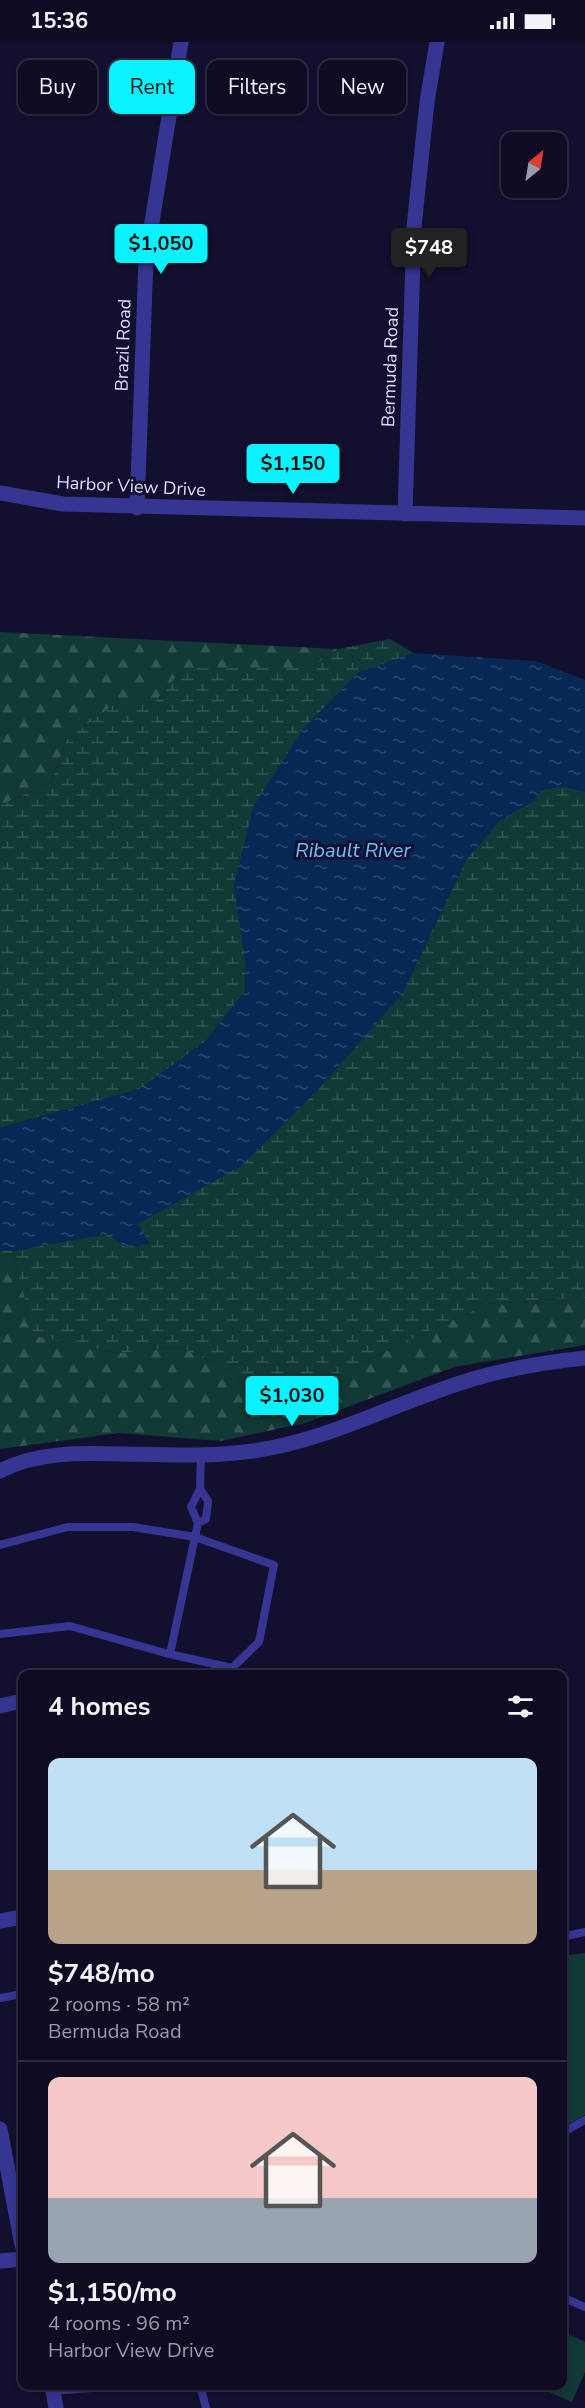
<!DOCTYPE html>
<html lang="en">
<head>
<meta charset="utf-8">
<style>
  body { margin:0; font-family:"Nunito Sans",sans-serif; background:#1c1930; color:#f1f3f6; height:100vh; display:flex; flex-direction:column; font-size:22px; white-space:nowrap }
  * { box-sizing:border-box; margin:0 }
  p { font-size:20px; color:#9b9ba6 }
  .icon { flex:none; width:33px; height:33px; fill:none; stroke:currentColor; stroke-width:2; stroke-linecap:round; stroke-linejoin:round }
  .map { position:relative; flex:1; overflow:hidden }
  .drawer { position:absolute; left:18px; top:1628px; width:549px; height:720px; display:flex; flex-direction:column; background:#0e0b23; border-radius:12px; box-shadow:0 3px 9px #0003,0 0 0 2px #2e2b41 }
  .drawer>* { flex:none }
  .banner { position:absolute; left:18px; top:18px; width:549px; height:54px; display:flex; gap:12px }
  .needle { width:39px; rotate:30deg }
  .tools { position:absolute; left:501px; top:90px; display:grid; gap:12px }
  .tools a { display:grid; place-items:center; width:66px; height:66px; border-radius:12px; background:#0e0b23; box-shadow:0 3px 9px #0003,0 0 0 2px #2e2b41; font-size:30px }
  .price { position:absolute; translate:-50% -51px; padding:0 14px; border-radius:6px; background:#09f2ff; color:#111; font-size:20px; line-height:39px; filter:drop-shadow(0 2px 3px #0008) }
  .price::after { content:''; position:absolute; left:50%; top:36px; width:18px; height:14px; margin-left:-9px; background:inherit; clip-path:polygon(0 0,100% 0,50% 100%) }
  .price.on { background:#222; color:#fff }
  ul { padding:0; list-style:none }
  li { display:grid; align-content:center; gap:12px; height:318px; padding:0 30px }
  li+li { border-top:2px solid #2e2b41 }
  li span { display:grid; place-items:center; height:186px; border-radius:12px; color:#555 }
  li>.icon { margin-inline-start:auto }
  span .icon { width:108px; height:108px; fill:#fffc; stroke-width:1 }
  li b { font-size:26px }
  h2 { display:flex; justify-content:space-between; align-items:center; height:72px; padding:0 30px; font-size:26px }
  .tag { padding:0 21px; border-radius:12px; background:#0e0b23; box-shadow:0 3px 9px #0003,0 0 0 2px #2e2b41; font-size:21px; line-height:54px }
  .tag.on { background:#09f2ff; color:#111 }
  .status { display:flex; justify-content:space-between; align-items:center; height:42px; padding:0 30px; background:#0e0b23; direction:ltr }
  .status svg { height:16px; fill:currentColor }
  .map>svg:first-child { display:block }
</style>
</head>
<body>
<div class="status"><b>15:36</b><svg viewBox="0 0 49 12"><path d="M0 12V9h3v3zM5 12V6h3v6zM10 12V3h3v9zM15 12V0h3v12zM26 1h20v11H26zM47 4h2v5h-2z"/></svg></div>
<div class="map">
<svg width="585" height="2366" viewBox="0 0 585 2366">
  <defs>
    <pattern id="forest-firs" width="22" height="20" patternUnits="userSpaceOnUse" patternTransform="scale(1.5)"><rect width="22" height="20" fill="#113936"/><path d="M5 1l3.5 6h-7zM16 11l3.5 6h-7z" fill="#335554"/></pattern>
    <pattern id="wetland-marsh" width="20" height="14" patternUnits="userSpaceOnUse" patternTransform="scale(1.5)"><rect width="20" height="14" fill="#113936"/><path d="M1 5h8M5 5V1M11 12h8M15 12V8" fill="none" stroke="#335554"/></pattern>
    <pattern id="water-ripples" width="26" height="14" patternUnits="userSpaceOnUse" patternTransform="scale(1.5)"><rect width="26" height="14" fill="#072854"/><path d="M2 4q2-2 4 0t4 0M15 11q2-2 4 0t4 0" fill="none" stroke="#2b476e"/></pattern>
  </defs>
  <rect width="100%" height="100%" fill="#130f2f"/>
  <!-- forest -->
  <path fill="url(#forest-firs)" d="M0,590L338,607L311,626H184L154,661L119,659L67,697L51,741L0,763Z
    M0,1209H13L35,1294L118,1311L181,1305L257,1343H314L487,1262L585,1255V1303L454,1325L305,1381L221,1399L119,1391L0,1407Z"/>
  <!-- wetland -->
  <path fill="url(#wetland-marsh)" d="M390,597L414,611L358,631L246,926L245,949L206,999L140,1047L0,1086V763L51,741L67,697L119,659L154,661L184,626H311L338,607Z
    M564,744L585,750V1255L487,1262L314,1343H257L181,1305L118,1311L34,1294L13,1209L108,1191L126,1205L149,1202L137,1182L242,1123L402,952L466,818L500,778L533,759L541,748Z"/>
  <!-- park -->
  <path fill="#113936" d="M585,1911V2073L563,2085V1914Z
    M570,2293L585,2300V2330L572,2360L546,2349L548,2343H562L563,2311Z"/>
  <!-- water -->
  <path fill="url(#water-ripples)" d="M414,611L536,619L585,638V750L564,744L541,748L533,759L500,778L466,818L402,952L318,1048L242,1123L138,1182L150,1202L126,1205L108,1192L13,1209H0V1086L139,1047L206,999L245,949L246,926L234,843L253,765L304,686L358,631Z"/>
  <g fill="none" stroke-linecap="round" stroke-linejoin="round">
    <!-- service -->
    <path stroke="#363692" stroke-width="8" d="M200,1447L208,1459L206,1477L198,1481L191,1465L200,1447L201,1413
      M0,1503L68,1485H133L195,1495L274,1523L259,1600L232,1626L165,1611L70,1584L0,1592
      M170,1612L198,1481
      M562,1895L585,1890
      M0,1956L22,1952
      M562,2091L585,2078
      M562,2255L585,2265
      M200,2343L206,2366
      M53,2349L130,2343"/>
    <!-- minor -->
    <path stroke="#363692" stroke-width="15" d="M0,451L63,462L585,476
      M137,466L146,217L181,0
      M405,472L414,185L427,60L437,0
      M0,1664L22,1659
      M0,1879L22,1875
      M0,2219L22,2217"/>
    <!-- tertiary -->
    <path stroke="#363692" stroke-width="15" d="M0,1429C38,1409 84,1411 125,1412C168,1413 210,1415 253,1409C331,1398 398,1359 473,1337C510,1326 547,1320 585,1316
      M0,2087L22,2203
      M52,2343L56,2366"/>
  </g>
  <g text-anchor="middle" stroke-width="6" stroke-linejoin="round" paint-order="stroke">
    <!-- street labels -->
    <g font-size="18" fill="#dfddff" stroke="#130f2f">
      <text transform="translate(123 303) rotate(-88)" y="6">Brazil Road</text>
      <text transform="translate(390 325) rotate(-88)" y="6">Bermuda Road</text>
      <text transform="translate(131 444) rotate(3)" y="6">Harbor View Drive</text>
    </g>
    <!-- water labels -->
    <g font-size="20" font-style="italic" fill="#6bc1ff" stroke="#130f2f">
      <text x="353" y="815">Ribault River</text>
    </g>
  </g>
</svg>
<div class="tools">
<a><svg class="needle" viewBox="-14 -14 28 28"><path d="M0-13l5 13h-10z" fill="#e53935"/><path d="M0 13l5-13h-10z" fill="#9b9ba6"/></svg></a>
</div>
<b class="price" style="left:161px;top:233px">$1,050</b>
<b class="price on" style="left:429px;top:237px">$748</b>
<b class="price" style="left:293px;top:453px">$1,150</b>
<b class="price" style="left:292px;top:1385px">$1,030</b>
<div class="banner">
<a class="tag">Buy</a>
<a class="tag on">Rent</a>
<a class="tag">Filters</a>
<a class="tag">New</a>
</div>
<section class="drawer">
<h2>4 homes<svg class="icon" aria-label="filters" viewBox="0 0 24 24"><path d="M4 7h16M4 17h16"/><circle cx="9" cy="7" r="2"/><circle cx="15" cy="17" r="2"/></svg></h2>
<ul>
<li><span style="background:linear-gradient(#bfe0f5 60%,#b9a48a 0)"><svg class="icon" aria-label="home" viewBox="0 0 24 24"><path d="M3 11l9-7 9 7M6 9v11h12V9"/></svg></span><div><b>$748/mo</b><p>2 rooms · 58 m²</p><p>Bermuda Road</p></div></li>
<li><span style="background:linear-gradient(#f6c9c9 65%,#9aa5b1 0)"><svg class="icon" aria-label="home" viewBox="0 0 24 24"><path d="M3 11l9-7 9 7M6 9v11h12V9"/></svg></span><div><b>$1,150/mo</b><p>4 rooms · 96 m²</p><p>Harbor View Drive</p></div></li>
</ul>
</section>
</div>
</body>
</html>
